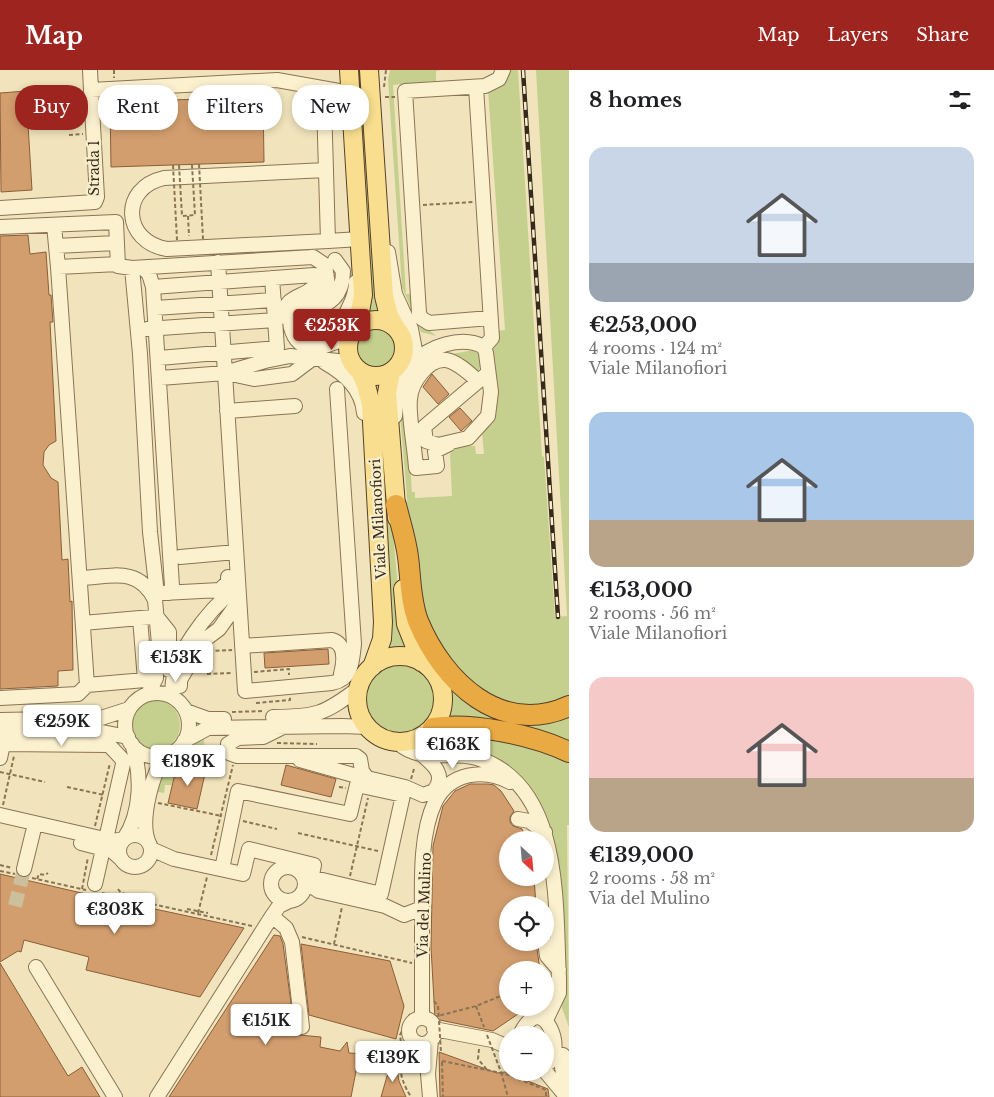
<!DOCTYPE html>
<html lang="en">
<head>
<meta charset="utf-8">
<style>
  body { margin:0; font-family:"Libre Baskerville",serif; background:#f2f2f2; color:#202124; height:100vh; display:flex; flex-direction:column; font-size:19px; white-space:nowrap }
  * { box-sizing:border-box; margin:0 }
  p { font-size:16px; color:#757577 }
  .icon { flex:none; width:28px; height:28px; fill:none; stroke:currentColor; stroke-width:2; stroke-linecap:round; stroke-linejoin:round }
  .map { position:relative; flex:1; overflow:hidden }
  .sheet { display:flex; flex-direction:column; background:#fff; width:425px }
  .sheet>* { flex:none }
  .guide { position:absolute; left:15px; top:15px; width:475px; height:45px; display:flex; gap:10px }
  .needle { width:32px; rotate:154deg }
  .fabs { position:absolute; left:499px; top:761px; display:grid; gap:10px }
  .fabs a { display:grid; place-items:center; width:55px; height:55px; border-radius:50%; background:#fff; box-shadow:0 2px 8px #0003; font-size:25px }
  .price { position:absolute; translate:-50% -42px; padding:0 11px; border-radius:5px; background:#fff; color:#222; font-size:16px; line-height:32px; filter:drop-shadow(0 1px 2px #0008) }
  .price::after { content:''; position:absolute; left:50%; top:30px; width:15px; height:11px; margin-left:-8px; background:inherit; clip-path:polygon(0 0,100% 0,50% 100%) }
  .price.selected { background:#9e251f; color:#fff }
  ul { padding:0; list-style:none }
  li { display:grid; align-content:center; gap:10px; height:265px; padding:0 20px }
  li span { display:grid; place-items:center; height:155px; border-radius:15px; color:#555 }
  li>.icon { margin-inline-start:auto }
  span .icon { width:90px; height:90px; fill:#fffc; stroke-width:1 }
  li b { font-size:21px }
  h2 { display:flex; justify-content:space-between; align-items:center; height:60px; padding:0 20px; font-size:21px }
  .chip { padding:0 18px; border-radius:20px; background:#fff; box-shadow:0 2px 8px #0003; font-size:18px; line-height:45px }
  .chip.selected { background:#9e251f; color:#fff }
  header { display:flex; align-items:center; gap:30px; box-sizing:border-box; height:70px; padding:0 25px; background:#9e251f; color:#fff }
  header strong { font-size:24px }
  nav { display:flex; gap:28px; margin-inline-start:auto; font-size:18px }
  main { display:flex; flex:1; min-height:0 }
  .map>svg:first-child { display:block }
</style>
</head>
<body>
<header>
<strong>Map</strong>
<nav><a>Map</a><a>Layers</a><a>Share</a></nav>
</header>
<main>
<div class="map">
<svg width="569" height="1027" viewBox="0 0 569 1027">
  <rect width="100%" height="100%" fill="#f1e4bc"/>
  <!-- green -->
  <path fill="#c5d08f" d="M355,0H365L380,240L370,241Z
    M390,0H442L436,1V11L393,15L406,224H413L417,249L436,266L421,262L402,217L388,9Z
    M509,0H518L542,386L544,387L555,547L567,546L536,0H569V632C541,646 508,643 483,625C447,600 420,561 413,516C409,493 410,468 408,444C406,411 403,379 400,346L402,345C405,292 430,287 475,280L483,288L479,300L473,301L448,288C443,289 437,289 432,292C418,300 408,320 406,335L412,422H415V428L452,426L450,384L455,376H475L476,384H484L482,362L493,353L496,344L492,282L497,271L496,261L505,260L488,20L502,13Z
    M357 278a19 19 0 1 1 38 0a19 19 0 1 1-38 0Z
    M373,311H382L380,324L400,538L413,583L397,581L382,584Z
    M365 629a36 36 0 1 1 72 0a36 36 0 1 1-72 0Z
    M445,609L483,638L569,640V677L445,652L449,638Z
    M130 655a25 25 0 1 1 50 0a25 25 0 1 1-50 0Z
    M464,660L569,687V755H567L569,957L562,938L554,775L550,761L509,701L408,677L426,670L436,663Z
    M204,669L205,692L199,693L174,708L172,715H165L164,723L158,722L160,705L163,700L177,692L195,673Z"/>
  <!-- building -->
  <path fill="#d39e6e" stroke="#8b5e38" d="M26,21L32,120L1,122L0,23Z
    M263,27L264,92L111,97L110,32Z
    M28,165L30,184L46,182L49,225H51L53,252H50L56,371L49,375L44,382L43,395L51,408L58,412L62,490L68,489L70,532L72,531L73,600L58,601V616L0,619V166Z
    M432,304L449,324L438,334L423,317Z
    M460,338L472,351L461,361L449,347Z
    M328,579L329,594L265,598L264,583Z
    M199,693L207,695L197,739L168,733L174,708Z
    M286,695L336,709L331,727L281,715Z
    M470,714H488L494,715L501,721L514,741L510,747V752L513,756L522,759L527,770H508V808H534L536,835H508V872H536L540,900H508V938H527L493,961L435,949L431,877L433,776L443,736L455,721Z
    M0,804L103,828L244,858L200,927L86,900L89,887L24,870L21,882L18,881L0,892Z
    M274,865L280,866L283,874L295,963L299,965L321,967L320,977L340,981L347,972L349,983L366,984L362,991H358L351,1027H169Z
    M301,874L390,891L404,936L396,969L309,945Z
    M0,893L68,1006L82,997L100,1027H0Z
    M394,982L399,1011L406,1027H381Z
    M439,982L497,1003L505,1002L548,1019L549,1027H440Z"/>
  <g fill="none" stroke-linecap="round" stroke-linejoin="round">
    <!-- minor-tunnel -->
    <path stroke="#ccbf9c" stroke-width="14" stroke-dasharray="14 7" stroke-linecap="butt" d="M15,836L24,799"/>
    <defs>
      <path id="minor" d="M90,0L91,20
        M476,17L492,268L484,277
        M328,19L324,32L328,171L360,169
        M326,100L164,108C119,118 123,172 167,179L328,171
        M0,138L95,132L97,127L91,20L277,10L350,23
        M54,155L58,197L118,194
        M0,157L116,152L118,196L132,198L313,187L325,195L328,215C325,220 322,227 316,230C309,235 297,234 292,242C289,248 290,256 292,261C302,290 335,274 353,263
        M56,176L116,173
        M388,182L395,224L411,259L415,280L413,294L402,311L397,325L395,346
        M218,192L245,621L332,613C352,609 352,592 354,574L337,319
        M58,197L87,615
        M132,198L140,284L150,462L157,524L155,530L160,585L166,594
        M143,198L149,204L153,217L172,516L169,523
        M153,217L314,205
        M155,238L274,230
        M308,239C330,237 343,225 343,201L335,190
        M285,247C283,230 296,228 307,222C316,217 321,208 324,199
        M490,248L429,253L421,248L419,243L405,21L485,16L499,9L503,0
        M147,259L275,250
        M307,269C333,275 356,233 356,212
        M159,288L277,278L272,208
        M324,292C345,304 362,319 364,343
        M413,294C428,276 462,265 484,277L486,283L491,322L488,346L468,368L438,375L426,371L424,357L488,303
        M231,304L254,309L292,304L312,289
        M160,308L225,303L265,291L290,286L338,291L355,297
        M227,341L295,336
        M449,374L435,381L437,396L416,398C415,379 408,345 410,329C411,313 428,288 446,290C458,292 470,304 478,311
        M180,487L236,482
        M83,508C113,506 139,497 155,530
        M163,523L220,520L228,512V507
        M157,547L169,562V600
        M83,553L140,548
        M242,576L332,570C346,574 344,592 341,604
        M180,616V610L203,571L219,559L239,531
        M125 655a32 32 0 1 1 64 0a32 32 0 1 1-64 0Z
        M148,624L156,608L155,578
        M173,627C167,590 209,539 236,518
        M0,628L78,624L87,615L145,610L140,548L157,547
        M186,641L208,649H224
        M273,647C318,646 323,645 359,618
        M0,650L101,648L129,639
        M285,656L263,667L238,668L228,674L229,683L237,686H356L360,689L362,701L367,708L405,717L423,725L434,721C447,705 433,694 421,684
        M0,663L102,662L128,667
        M184,671L208,658L342,656L368,657
        M397,672C420,694 450,680 477,688C564,715 555,837 559,909V923L547,948
        M0,674L109,675L123,690V694L106,769
        M0,688L3,674
        M300,690L371,710
        M0,745L113,771L124,769C142,742 142,704 132,674
        M518,749L529,751L545,762
        M119 781a16 16 0 1 1 32 0a16 16 0 1 1-32 0Z
        M148,771C140,750 152,700 167,685
        M81,773L112,781L120,788
        M151,779L174,789L243,804L249,779L314,795L312,805L314,808L381,824L403,725L357,715L350,744L238,721L222,799
        M271 814a17 17 0 1 1 34 0a17 17 0 1 1-34 0Z
        M24,799L33,762
        M305,812L319,821L385,836L404,845L422,838
        M95,814L103,779
        M272,846L286,858L292,872L302,957
        M545,872L547,886L559,900
        M36,897L115,1027
        M422,948C422,916 422,885 422,853C422,816 419,766 435,732C450,702 484,698 510,712
        M409 961a13 13 0 1 1 26 0a13 13 0 1 1-26 0Z
        M434,959L492,970L508,977
        M520,965C543,915 569,986 545,995
        M563,985L562,997L567,1027
        M545,1001L565,1025
        M157,1027L272,846L279,836L289,831
        M430,1027L428,1004L431,970"/>
      <path id="major" d="M349,0L363,225L357,258
        M369,0L384,226L389,246L396,258
        M348 278a28 28 0 1 1 56 0a28 28 0 1 1-56 0Z
        M360,301L366,315L371,334L383,552L382,569L372,597
        M391,302L387,323L397,448
        M403,519L406,554L421,592
        M357 629a43 43 0 1 1 86 0a43 43 0 1 1-86 0Z"/>
      <path id="highway" d="M396,435C400,452 406,470 408,487C411,509 410,530 418,551C443,612 501,667 569,636
        M433,658C472,652 533,665 569,682"/>
    </defs>
    <!-- minor casing -->
    <use href="#minor" stroke="#8a7454" stroke-width="16"/>
    <!-- major casing -->
    <use href="#major" stroke="#574129" stroke-width="20"/>
    <!-- highway casing -->
    <use href="#highway" stroke="#574129" stroke-width="22"/>
    <!-- path -->
    <path stroke="#8a7454" stroke-width="2" stroke-dasharray="4 2.5" stroke-linecap="butt" d="M114,0V8
      M384,17L386,0
      M385,27H395
      M27,33L81,30
      M69,65L83,64
      M423,135L473,132
      M188,146L189,166
      M209,581L232,580
      M254,602L289,599V605
      M207,604L232,603
      M256,633L290,630V627
      M232,642L264,641
      M277,673L317,674
      M0,702L45,712
      M411,709L414,699
      M67,717L104,725
      M339,717L346,718
      M158,733L222,746
      M3,735L14,686
      M243,751L277,759
      M95,756L110,693
      M298,763L378,781
      M211,785L233,695
      M0,795L12,798
      M0,801L15,804
      M350,806L368,728
      M32,808L86,820
      M37,809L39,804L45,805L48,803
      M82,819L88,787
      M118,819L121,823L139,827L142,825
      M102,823L252,856
      M187,839L208,843
      M198,843L207,807
      M302,867L412,893
      M334,874L342,837
      M434,931L438,936L439,950
      M476,936L484,957
      M410,944L400,965L401,973L419,989
      M434,947L476,936L508,923
      M411,967C397,990 397,1004 411,1027
      M479,979L478,989L488,1001
      M442,991L506,1004L546,1020V1027
      M442,992L443,1027
      M501,1002L508,1027"/>
    <!-- minor -->
    <use href="#minor" stroke="#fcf1cf" stroke-width="14"/>
    <!-- major -->
    <use href="#major" stroke="#f9de8f" stroke-width="18"/>
    <!-- highway -->
    <use href="#highway" stroke="#eaaa43" stroke-width="20"/>
    <defs>
      <path id="rail" d="M523,0L558,547"/>
    </defs>
    <!-- rail casing -->
    <use href="#rail" stroke="#382a1a" stroke-width="4.5"/>
    <!-- rail -->
    <use href="#rail" stroke="#f8eecc" stroke-width="2.5" stroke-dasharray="8" stroke-linecap="butt"/>
    <!-- path-bridge -->
    <path stroke="#8a7454" stroke-width="2" stroke-dasharray="4 2.5" stroke-linecap="butt" d="M199,94L203,169
      M173,95L177,170
      M179,95L182,146L195,145L192,95
      M439,951L441,982
      M487,965L501,1002"/>
  </g>
  <g text-anchor="middle" stroke-width="4.5" stroke-linejoin="round" paint-order="stroke">
    <!-- street labels -->
    <g font-size="14" fill="#382a1a" stroke="#f8eecc">
      <text transform="translate(94 98) rotate(-90)" y="5">Strada 1</text>
      <text transform="translate(378 449) rotate(-93)" y="5">Viale Milanofiori</text>
      <text transform="translate(424 835) rotate(-88)" y="5">Via del Mulino</text>
    </g>
  </g>
</svg>
<div class="fabs">
<a><svg class="needle" viewBox="-14 -14 28 28"><path d="M0-13l5 13h-10z" fill="#e53935"/><path d="M0 13l5-13h-10z" fill="#757577"/></svg></a>
<a><svg class="icon" aria-label="locate" viewBox="0 0 24 24"><circle cx="12" cy="12" r="6"/><path d="M12 2v4M12 18v4M2 12h4M18 12h4"/></svg></a>
<a>+</a>
<a>−</a>
</div>
<b class="price selected" style="left:332px;top:281px">€253K</b>
<b class="price" style="left:176px;top:613px">€153K</b>
<b class="price" style="left:62px;top:677px">€259K</b>
<b class="price" style="left:453px;top:700px">€163K</b>
<b class="price" style="left:188px;top:717px">€189K</b>
<b class="price" style="left:115px;top:865px">€303K</b>
<b class="price" style="left:266px;top:976px">€151K</b>
<b class="price" style="left:393px;top:1013px">€139K</b>
<div class="guide">
<a class="chip selected">Buy</a>
<a class="chip">Rent</a>
<a class="chip">Filters</a>
<a class="chip">New</a>
</div>
</div>
<section class="sheet">
<h2>8 homes<svg class="icon" aria-label="filters" viewBox="0 0 24 24"><path d="M4 7h16M4 17h16"/><circle cx="9" cy="7" r="2"/><circle cx="15" cy="17" r="2"/></svg></h2>
<ul>
<li><span style="background:linear-gradient(#c9d6e8 75%,#9aa5b1 0)"><svg class="icon" aria-label="home" viewBox="0 0 24 24"><path d="M3 11l9-7 9 7M6 9v11h12V9"/></svg></span><div><b>€253,000</b><p>4 rooms · 124 m²</p><p>Viale Milanofiori</p></div></li>
<li><span style="background:linear-gradient(#a9c7e8 70%,#b9a48a 0)"><svg class="icon" aria-label="home" viewBox="0 0 24 24"><path d="M3 11l9-7 9 7M6 9v11h12V9"/></svg></span><div><b>€153,000</b><p>2 rooms · 56 m²</p><p>Viale Milanofiori</p></div></li>
<li><span style="background:linear-gradient(#f6c9c9 65%,#b9a48a 0)"><svg class="icon" aria-label="home" viewBox="0 0 24 24"><path d="M3 11l9-7 9 7M6 9v11h12V9"/></svg></span><div><b>€139,000</b><p>2 rooms · 58 m²</p><p>Via del Mulino</p></div></li>
</ul>
</section>
</main>
</body>
</html>
